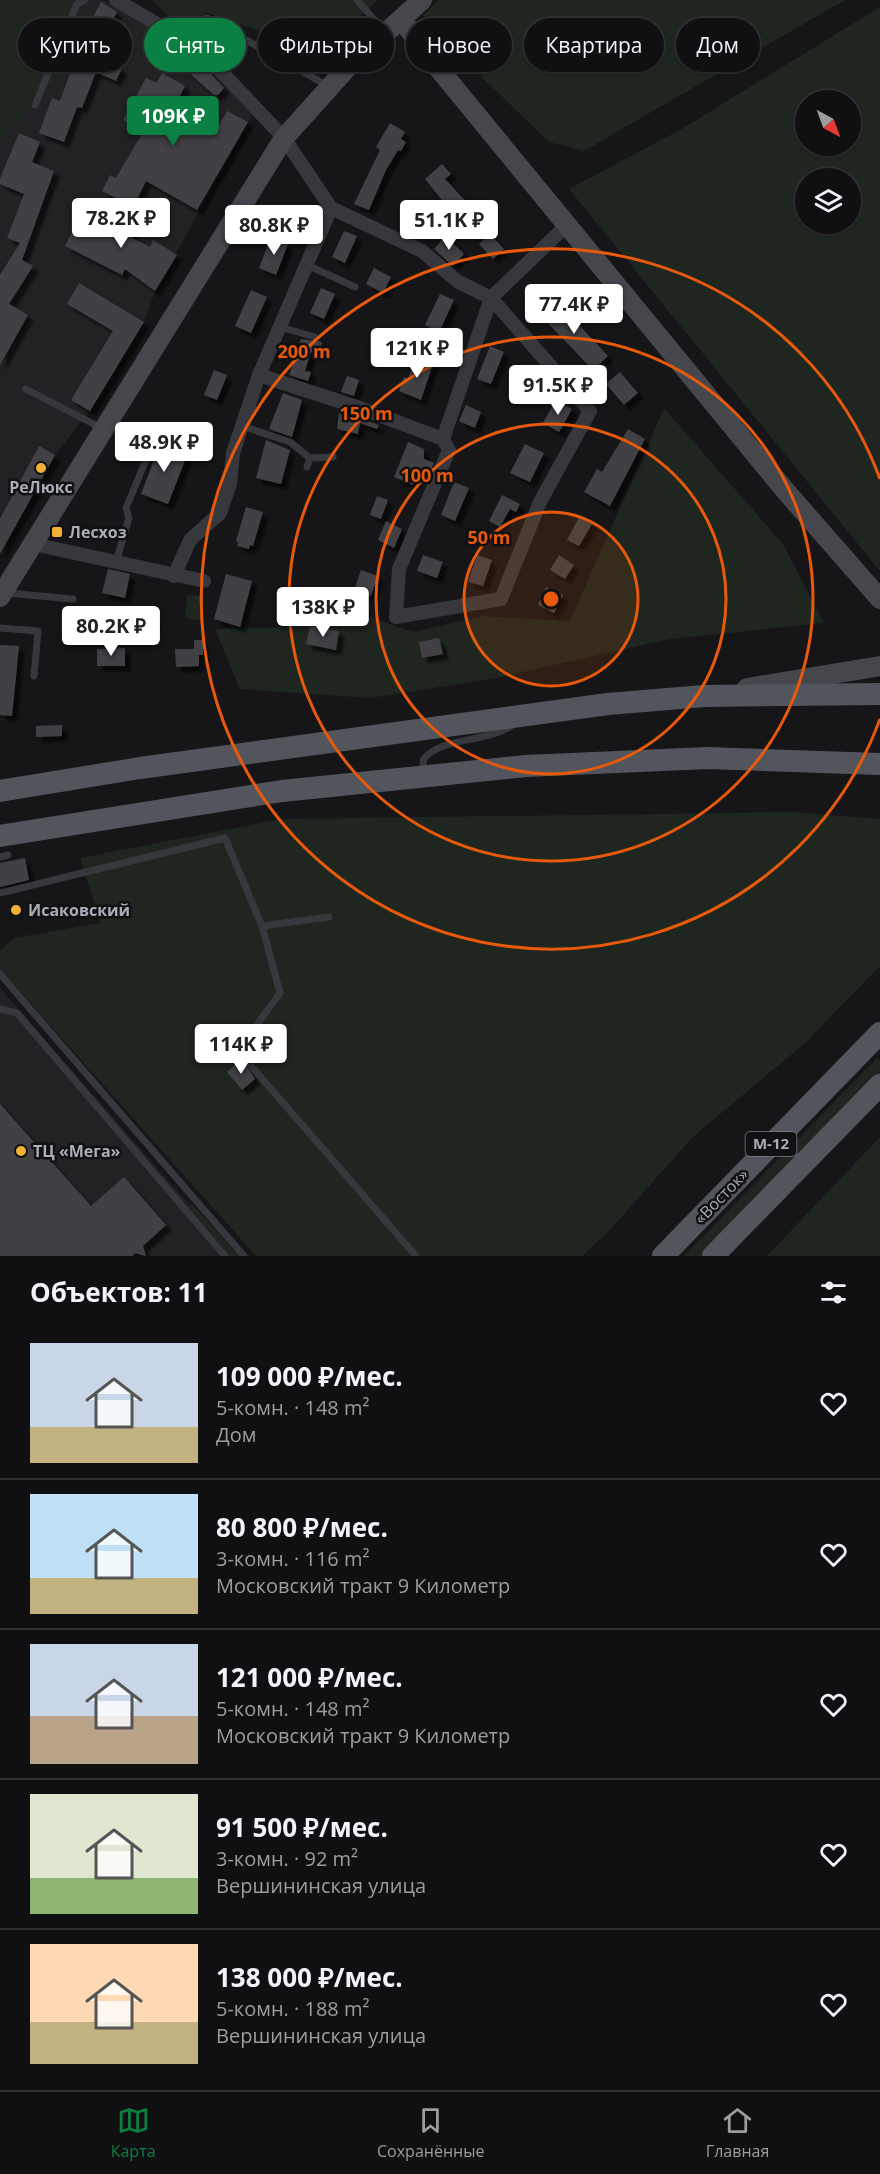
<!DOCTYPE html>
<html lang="ru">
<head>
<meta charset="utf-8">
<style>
  body { margin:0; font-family:"Open Sans",sans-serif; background:#1e1e20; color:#f1f3f6; height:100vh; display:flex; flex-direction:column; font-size:22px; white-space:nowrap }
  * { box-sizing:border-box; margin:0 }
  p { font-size:20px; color:#9c9d9f }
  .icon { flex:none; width:33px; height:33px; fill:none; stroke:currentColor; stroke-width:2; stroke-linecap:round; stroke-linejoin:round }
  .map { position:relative; height:1256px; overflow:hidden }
  .drawer { display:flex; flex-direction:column; background:#101012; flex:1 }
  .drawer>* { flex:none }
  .top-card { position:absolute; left:18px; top:18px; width:844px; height:54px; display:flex; gap:12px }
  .needle { width:39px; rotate:139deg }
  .controls { position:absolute; left:795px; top:90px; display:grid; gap:12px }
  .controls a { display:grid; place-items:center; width:66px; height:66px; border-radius:50%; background:#101012; box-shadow:0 2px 4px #0004,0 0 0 2px #303032; font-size:30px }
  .price { position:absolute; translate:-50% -51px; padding:0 14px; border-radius:6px; background:#fff; color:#222; font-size:20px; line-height:39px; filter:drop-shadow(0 2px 3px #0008) }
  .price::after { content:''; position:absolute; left:50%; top:36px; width:18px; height:14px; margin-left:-9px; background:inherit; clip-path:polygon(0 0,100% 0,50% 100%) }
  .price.active { background:#0b8043; color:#fff }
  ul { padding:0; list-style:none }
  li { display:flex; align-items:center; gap:18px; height:150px; padding:0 30px }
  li+li { border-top:2px solid #303032 }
  li span { display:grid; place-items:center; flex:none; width:168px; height:120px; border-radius:0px; color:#555 }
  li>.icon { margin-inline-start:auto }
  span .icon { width:72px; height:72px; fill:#fffc; stroke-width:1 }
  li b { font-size:26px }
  h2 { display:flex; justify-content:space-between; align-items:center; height:72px; padding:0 30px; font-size:26px }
  .chip { padding:0 21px; border-radius:27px; background:#101012; box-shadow:0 2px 4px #0004,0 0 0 2px #303032; font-size:21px; line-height:54px }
  .chip.active { background:#0b8043; color:#fff }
  .menu { display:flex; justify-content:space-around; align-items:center; height:84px; border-top:2px solid #303032; background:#101012; font-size:16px; color:#9c9d9f }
  .menu a { display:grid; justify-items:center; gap:3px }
  .menu .active { color:#0b8043 }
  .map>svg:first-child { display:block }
</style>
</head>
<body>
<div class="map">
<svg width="880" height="1256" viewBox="0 0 880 1256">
  <defs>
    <filter id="shadow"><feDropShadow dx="5.5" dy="5.5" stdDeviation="1.5" flood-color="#0009"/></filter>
  </defs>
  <rect width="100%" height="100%" fill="#161618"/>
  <!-- built -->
  <path fill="#222225" d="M55,0H103L198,51L255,110L155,291L144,322L90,411L55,455L0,554V69Z
    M0,988L234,1256H0Z"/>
  <!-- green -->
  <path fill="#1e261f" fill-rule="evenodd" d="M0,0H77L78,54L0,141Z
    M151,0H378L318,50L207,13L185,31Z
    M439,0H845L584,151L549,142L463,59L423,15Z
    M880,7V571L569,189L680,130ZM806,100H850V146H806ZM806,178H850V224H806Z
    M664,408L783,544L824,623L670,639L496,678L370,698L240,689L215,629L290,627L343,608L413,632L483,616L570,621Z
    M187,595L204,596L202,620L185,618Z
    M792,812L880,819V966L805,1043L694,1136L606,1234L582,1256H256L0,969V951L14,938L101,923L80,858L282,819Z
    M877,1058L880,1060V1077L706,1256H684Z
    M880,1137V1256H767Z
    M192,1203L239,1256H227L186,1208Z"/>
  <!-- building -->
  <path fill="#404145" filter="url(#shadow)" d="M101,2L117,12L102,40L96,37L90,55L122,68L116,81L96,72L82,108L77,107L64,142L39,133L52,98L60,101L86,30Z
    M177,46L194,56L224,88L218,95H214L169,55Z
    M162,73L185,86L174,107L216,130L227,111L248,122L197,210L146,181L133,207L102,191L110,175L116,178L143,132L123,120L146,78L157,83Z
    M390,123L405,132L401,139L406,142L401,151L398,150L386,170L369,210L354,204L380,150L376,147Z
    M19,133L40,142L32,162L54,171L22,260L33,266L9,304L28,315L0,365V275L20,243L7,238L24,194L0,184V179Z
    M442,164L451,174L445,179L473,209L459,221L425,179Z
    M133,207L142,211L130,237L150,247L153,240L177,255L155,291L125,269L122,275L65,246L82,213L120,232Z
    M344,231L357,236L345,263L332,257Z
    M490,234L504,249L493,259L479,244Z
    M445,236L464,254L453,266L434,249Z
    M271,237L288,244L276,275L259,268Z
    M374,268L391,277L383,293L366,284Z
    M79,283L144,322L90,411L71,400L113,331L67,304Z
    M321,288L335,294L324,319L310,313Z
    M251,290L267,297L251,333L235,326Z
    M440,294L454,300L439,332L425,325Z
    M556,300L608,356L593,370L540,315Z
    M301,339L322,342L318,355L311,352L305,371L311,372L308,381L289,375Z
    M490,346L504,352L491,384L477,379Z
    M415,358L433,364L421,400L399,391L404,377L408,379Z
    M214,370L227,375L217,400L204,395Z
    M620,372L638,393L624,405L606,384Z
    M347,376L359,380L354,396L341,392Z
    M283,393L302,400L292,437L269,429Z
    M556,400L572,409L559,432L543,423Z
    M466,405L481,412L475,428L459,421Z
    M339,411L379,425L377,429L360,423L358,434L337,429Z
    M628,429L645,439L610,506L584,492L597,469L602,472Z
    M266,440L290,450L281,484L256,478Z
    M161,442L188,453L168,504L141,494Z
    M408,442L424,449V459L434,463L430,473L420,469L413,485L394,477Z
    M525,444L544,453L530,482L510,473Z
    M39,446L55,455L0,554V519Z
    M454,482L469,488L455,521L441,515Z
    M502,495L520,504L516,512L510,509L500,527L489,521Z
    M377,496L388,500L381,519L370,515Z
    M246,507L263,512L253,546L250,545L249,549L237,546L238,542L236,541Z
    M579,517L592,524L579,546L567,540Z
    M386,521L402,529L394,548L378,540Z
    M423,555L443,562L437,578L417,571Z
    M477,555L492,560L483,586L468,582Z
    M559,555L574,565L565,579L550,570Z
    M108,569L130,574L125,598L102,593Z
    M361,570L378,576L371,596L354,590Z
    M226,574L252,581L240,627L214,619Z
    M546,587L563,595L554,613L538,605Z
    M310,626L339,631L336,650L306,644Z
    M439,638L443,654L422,658L419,642Z
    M194,640H203V655H199V666L176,667L175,649H194Z
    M0,645L19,646L12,716L0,715Z
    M125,648V666H97V649Z
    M62,725V736L36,737V726Z
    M25,858L29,880L0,887V863Z
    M242,1059L255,1079L242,1090L227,1072Z
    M0,1104L91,1206L124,1177L166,1225L143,1246L146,1256L135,1253L132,1256H0Z"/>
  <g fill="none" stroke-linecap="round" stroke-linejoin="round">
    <!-- lane -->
    <path stroke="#37383d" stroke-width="7" d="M357,0L385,32
      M185,39L207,18L328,86
      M148,41L157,24
      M35,105L77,4L85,0
      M307,265L355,287
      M280,327L315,337
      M26,389L101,428
      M109,422L154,441L126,508L129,518L116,562
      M242,426L290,442L310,458L307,467
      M310,458L333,457
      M7,593L73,599
      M0,628L38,631L34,676
      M424,772L423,760C440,737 484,743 511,726
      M0,857L8,855
      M0,893L225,838L262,926L280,993L246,1040L251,1066L416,1256
      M262,926L329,917
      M0,974L244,1256
      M0,1009L17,1013L225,1256"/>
    <!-- street -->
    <path stroke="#37383d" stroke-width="14" d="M116,0L200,49L284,138L331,208L422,251L457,281L491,298L590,411L540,502L501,599L396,617L399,569L449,450L443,439L491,298L568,224
      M259,375L360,408L443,439
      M33,544L204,581
      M174,576L190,540L220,513L230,484L233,453L259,375L331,208"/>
    <!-- secondary -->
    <path stroke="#45474d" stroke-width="20" d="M401,19L443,74L783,488L880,599
      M0,597L284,138L346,69L422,0
      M747,688L880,666"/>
    <!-- primary -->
    <path stroke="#53555c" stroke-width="22" d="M0,791L140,768L608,704L704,696L880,694
      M0,836L282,791L526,766L708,758L880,764
      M663,1256L880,1033
      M713,1256L880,1085"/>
  </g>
  <!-- distance rings -->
  <circle cx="551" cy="599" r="87" fill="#e8590c" fill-opacity=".12"/>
  <g fill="none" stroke="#e8590c" stroke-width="3">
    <circle cx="551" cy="599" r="87"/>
    <circle cx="551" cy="599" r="175"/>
    <circle cx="551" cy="599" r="262"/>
    <path d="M880 719A350 350 0 1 1 880 479"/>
  </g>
  <!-- markers -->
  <g fill="#f2b134" stroke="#111113" stroke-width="2">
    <circle cx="41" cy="468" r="6"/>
    <rect x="51" y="526" width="12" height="12" rx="3"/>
    <circle cx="16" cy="910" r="6"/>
    <circle cx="21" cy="1151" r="6"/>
  </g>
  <g text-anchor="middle" stroke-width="5" stroke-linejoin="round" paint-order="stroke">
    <!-- shield labels -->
    <rect fill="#111113" stroke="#7b7e86" stroke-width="1.5" x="745.5" y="1132" width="51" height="24" rx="4.5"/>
    <g font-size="15" font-weight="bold" fill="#a8adb8">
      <text x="771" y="1149">М-12</text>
    </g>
    <!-- poi labels -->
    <g font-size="16" font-weight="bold" fill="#a8adb8" stroke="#111113" text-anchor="start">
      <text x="41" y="493" text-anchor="middle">РеЛюкс</text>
      <text x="69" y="538">Лесхоз</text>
      <text x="28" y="916">Исаковский</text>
      <text x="33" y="1157">ТЦ «Мега»</text>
    </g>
    <!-- street labels -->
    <g font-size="16" fill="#a8adb8" stroke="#111113">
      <text transform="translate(721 1196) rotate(-46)" y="6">«Восток»</text>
    </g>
  </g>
  <circle cx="551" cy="599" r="9" fill="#e8590c" stroke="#111113" stroke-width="3"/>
  <g font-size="18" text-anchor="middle" font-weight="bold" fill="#e8590c" stroke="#111113" stroke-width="5" stroke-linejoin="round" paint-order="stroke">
    <text x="304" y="358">200 m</text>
    <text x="366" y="420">150 m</text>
    <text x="427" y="482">100 m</text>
    <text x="489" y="544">50 m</text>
  </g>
</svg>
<div class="controls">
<a><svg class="needle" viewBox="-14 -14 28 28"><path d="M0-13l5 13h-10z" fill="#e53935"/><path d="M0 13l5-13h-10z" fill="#9c9d9f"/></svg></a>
<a><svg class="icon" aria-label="layers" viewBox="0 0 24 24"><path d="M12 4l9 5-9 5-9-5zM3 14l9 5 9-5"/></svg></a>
</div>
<b class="price active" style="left:173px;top:147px">109K ₽</b>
<b class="price" style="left:121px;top:249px">78.2K ₽</b>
<b class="price" style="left:449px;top:251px">51.1K ₽</b>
<b class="price" style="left:274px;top:256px">80.8K ₽</b>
<b class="price" style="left:574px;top:335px">77.4K ₽</b>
<b class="price" style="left:417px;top:379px">121K ₽</b>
<b class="price" style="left:558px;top:416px">91.5K ₽</b>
<b class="price" style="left:164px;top:473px">48.9K ₽</b>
<b class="price" style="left:323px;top:638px">138K ₽</b>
<b class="price" style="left:111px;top:657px">80.2K ₽</b>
<b class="price" style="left:241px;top:1075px">114K ₽</b>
<div class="top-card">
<a class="chip">Купить</a>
<a class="chip active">Снять</a>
<a class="chip">Фильтры</a>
<a class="chip">Новое</a>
<a class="chip">Квартира</a>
<a class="chip">Дом</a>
</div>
</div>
<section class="drawer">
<h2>Объектов: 11<svg class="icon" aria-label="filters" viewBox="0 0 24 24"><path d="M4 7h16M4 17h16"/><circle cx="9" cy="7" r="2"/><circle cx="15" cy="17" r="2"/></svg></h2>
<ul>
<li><span style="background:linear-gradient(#c9d6e8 70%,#c2b280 0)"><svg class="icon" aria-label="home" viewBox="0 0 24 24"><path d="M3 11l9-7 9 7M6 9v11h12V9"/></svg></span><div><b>109 000 ₽/мес.</b><p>5-комн. · 148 m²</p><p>Дом</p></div><svg class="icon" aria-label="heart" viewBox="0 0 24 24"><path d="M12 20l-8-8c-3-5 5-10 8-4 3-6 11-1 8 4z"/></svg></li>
<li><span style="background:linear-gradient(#bfe0f5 70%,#c2b280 0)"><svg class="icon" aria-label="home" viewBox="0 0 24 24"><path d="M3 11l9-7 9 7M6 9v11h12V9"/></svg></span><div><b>80 800 ₽/мес.</b><p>3-комн. · 116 m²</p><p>Московский тракт 9 Километр</p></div><svg class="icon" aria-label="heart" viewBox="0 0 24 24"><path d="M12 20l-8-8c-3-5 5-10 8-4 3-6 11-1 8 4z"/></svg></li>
<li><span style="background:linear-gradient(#c9d6e8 60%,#b9a48a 0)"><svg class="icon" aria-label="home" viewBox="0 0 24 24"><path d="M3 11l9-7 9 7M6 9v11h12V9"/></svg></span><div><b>121 000 ₽/мес.</b><p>5-комн. · 148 m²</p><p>Московский тракт 9 Километр</p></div><svg class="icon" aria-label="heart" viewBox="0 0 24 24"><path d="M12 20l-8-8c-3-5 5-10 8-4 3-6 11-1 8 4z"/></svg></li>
<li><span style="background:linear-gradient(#dfe7d0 70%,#8fb573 0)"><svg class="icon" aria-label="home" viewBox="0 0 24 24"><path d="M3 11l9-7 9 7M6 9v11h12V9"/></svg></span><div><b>91 500 ₽/мес.</b><p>3-комн. · 92 m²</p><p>Вершининская улица</p></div><svg class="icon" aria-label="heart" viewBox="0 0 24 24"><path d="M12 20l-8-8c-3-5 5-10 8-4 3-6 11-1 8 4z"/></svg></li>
<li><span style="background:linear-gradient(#ffd9b3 65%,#c2b280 0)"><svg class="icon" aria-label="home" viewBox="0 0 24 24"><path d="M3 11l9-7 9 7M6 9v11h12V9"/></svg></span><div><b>138 000 ₽/мес.</b><p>5-комн. · 188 m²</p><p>Вершининская улица</p></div><svg class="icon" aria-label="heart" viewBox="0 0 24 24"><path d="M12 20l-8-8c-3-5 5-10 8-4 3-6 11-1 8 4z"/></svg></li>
</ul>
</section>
<nav class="menu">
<a class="active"><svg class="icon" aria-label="map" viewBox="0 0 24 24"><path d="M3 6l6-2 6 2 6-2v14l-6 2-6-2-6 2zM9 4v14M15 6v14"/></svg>Карта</a>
<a><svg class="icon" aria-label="saved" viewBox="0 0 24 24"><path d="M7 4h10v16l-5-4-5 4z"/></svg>Сохранённые</a>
<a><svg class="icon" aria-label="home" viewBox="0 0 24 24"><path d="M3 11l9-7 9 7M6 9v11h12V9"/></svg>Главная</a>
</nav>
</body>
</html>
